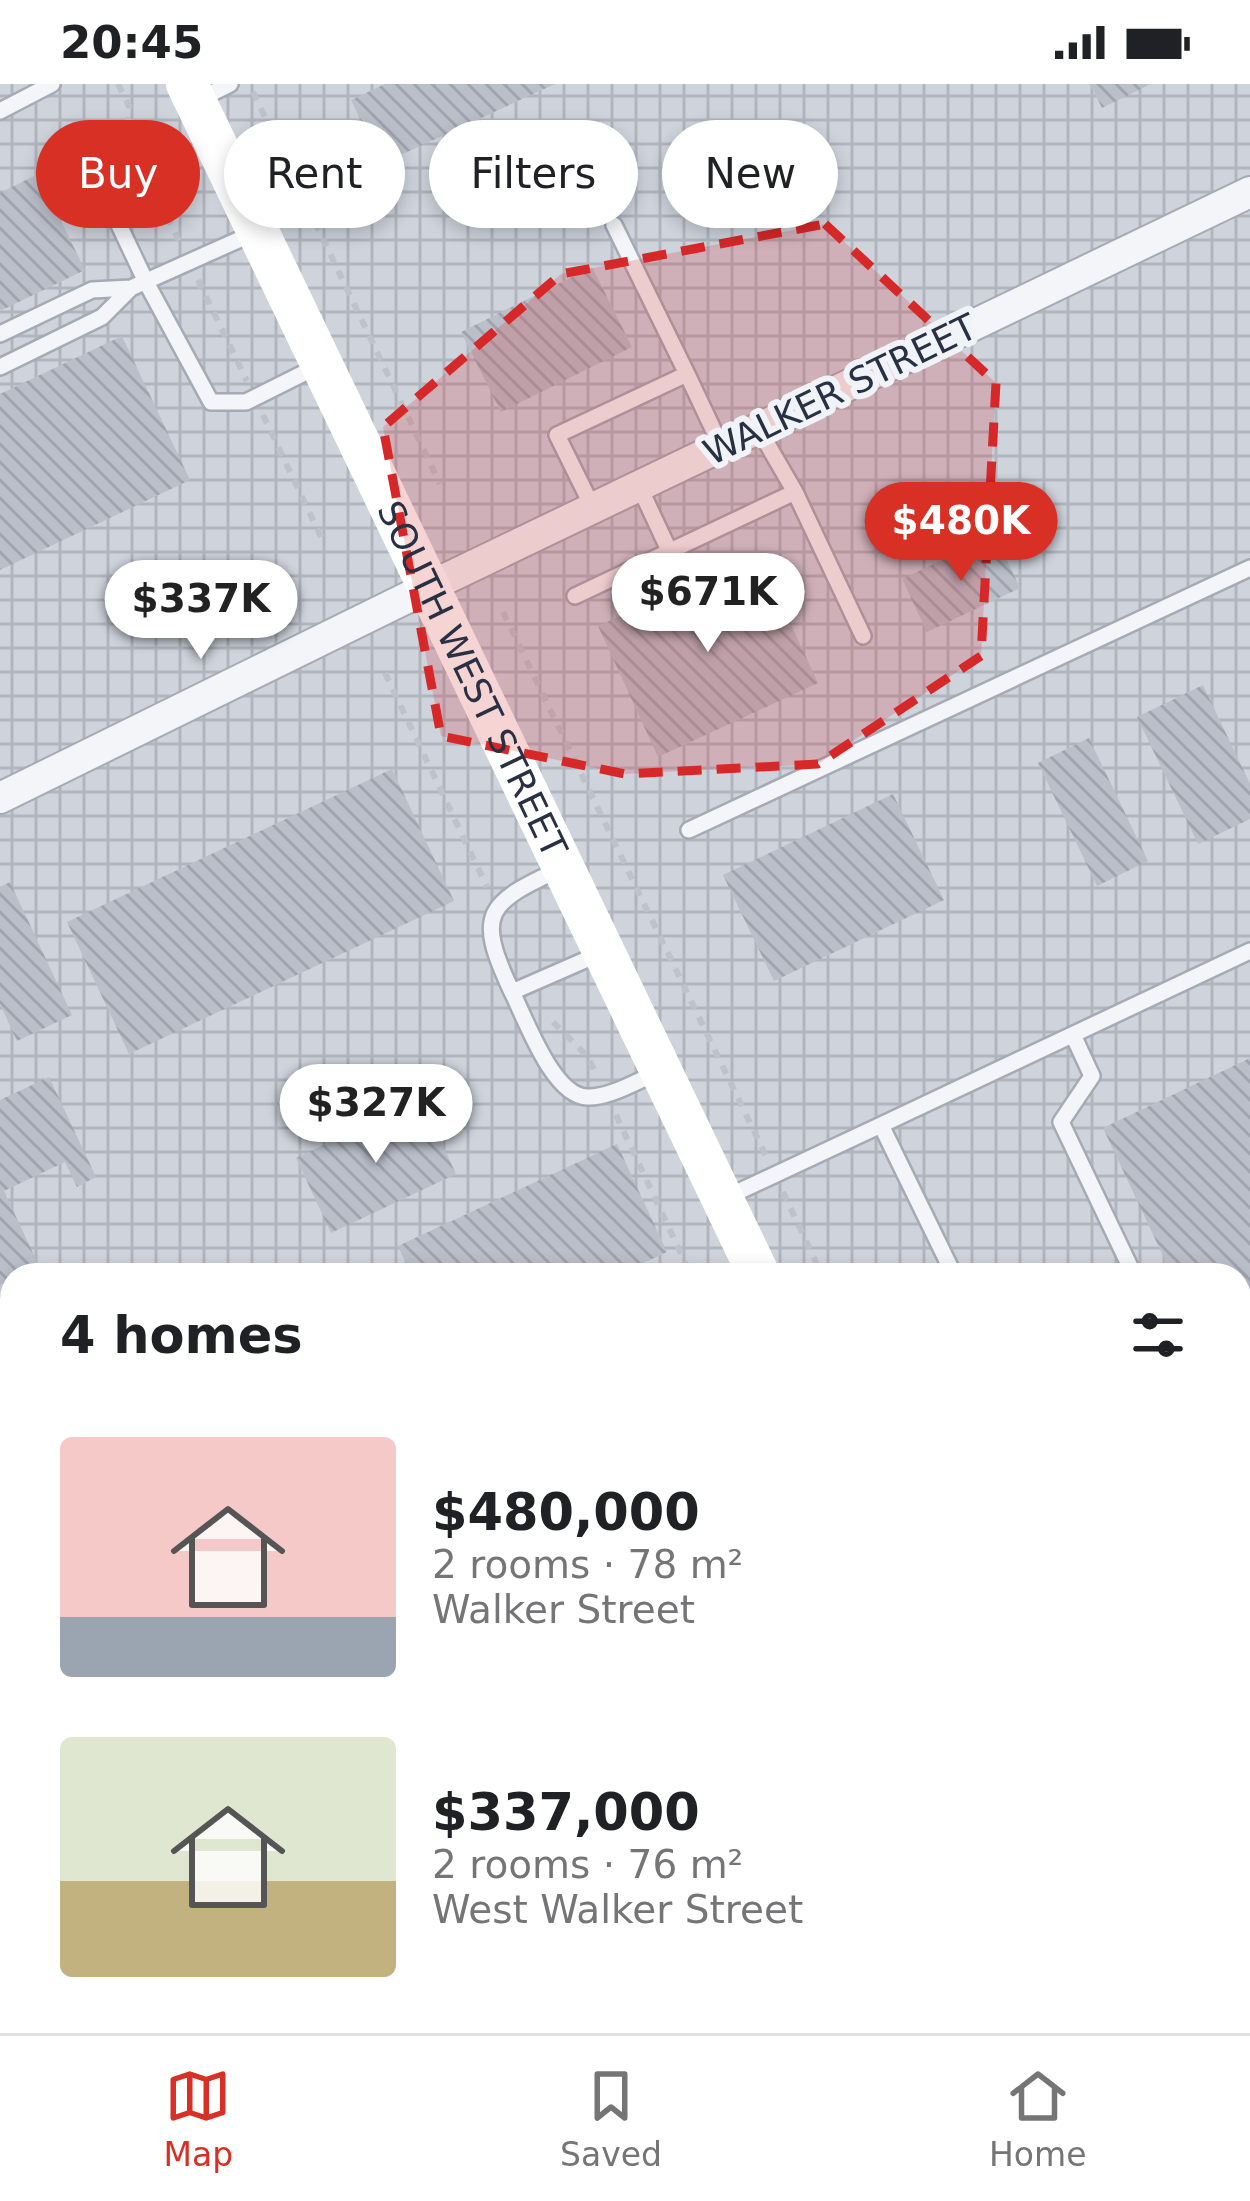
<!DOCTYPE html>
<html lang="en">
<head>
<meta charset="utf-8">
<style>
  body { margin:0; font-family:"DejaVu Sans",sans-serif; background:#f2f2f2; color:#202124; height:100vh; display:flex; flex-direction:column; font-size:45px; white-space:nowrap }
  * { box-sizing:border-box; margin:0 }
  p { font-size:39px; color:#757577 }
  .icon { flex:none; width:66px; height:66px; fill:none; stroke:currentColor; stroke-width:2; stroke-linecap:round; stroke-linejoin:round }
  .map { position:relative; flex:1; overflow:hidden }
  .sheet { position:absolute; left:0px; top:1179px; width:1251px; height:771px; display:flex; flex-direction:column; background:#fff; border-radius:36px 36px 0 0; box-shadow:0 6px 18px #0003 }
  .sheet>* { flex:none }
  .guide { position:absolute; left:36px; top:36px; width:1179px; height:108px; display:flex; gap:24px }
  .price { position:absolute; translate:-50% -102px; padding:0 27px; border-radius:42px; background:#fff; color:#222; font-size:39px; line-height:78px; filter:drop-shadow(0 3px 6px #0008) }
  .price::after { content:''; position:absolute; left:50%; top:72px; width:36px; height:27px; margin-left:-18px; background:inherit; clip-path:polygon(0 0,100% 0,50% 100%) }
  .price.on { background:#d93025; color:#fff }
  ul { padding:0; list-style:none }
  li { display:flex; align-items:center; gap:36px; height:300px; padding:0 60px }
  li span { display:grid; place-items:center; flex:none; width:336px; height:240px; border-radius:12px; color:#555 }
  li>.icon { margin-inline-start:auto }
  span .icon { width:144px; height:144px; fill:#fffc; stroke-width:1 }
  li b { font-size:51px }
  h2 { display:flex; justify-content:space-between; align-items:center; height:144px; padding:0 60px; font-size:51px }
  .chip { padding:0 42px; border-radius:54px; background:#fff; box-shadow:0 6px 18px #0003; font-size:42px; line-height:108px }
  .chip.on { background:#d93025; color:#fff }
  .status { display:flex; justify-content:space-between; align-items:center; height:84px; padding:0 60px; background:#fff; direction:ltr }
  .status svg { height:33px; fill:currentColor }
  .menu { display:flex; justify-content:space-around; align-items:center; height:168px; border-top:3px solid #e0e0e0; background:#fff; font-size:33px; color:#757577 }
  .menu a { display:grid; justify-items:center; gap:6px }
  .menu .on { color:#d93025 }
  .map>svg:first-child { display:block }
</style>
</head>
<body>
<div class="status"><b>20:45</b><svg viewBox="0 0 49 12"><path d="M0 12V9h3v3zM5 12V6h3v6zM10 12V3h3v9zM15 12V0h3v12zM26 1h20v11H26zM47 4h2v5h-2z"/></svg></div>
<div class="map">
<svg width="1250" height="1949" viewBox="0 0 1250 1949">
  <defs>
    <pattern id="industrial-grid" width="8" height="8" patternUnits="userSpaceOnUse" patternTransform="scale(3)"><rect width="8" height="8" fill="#ced3dc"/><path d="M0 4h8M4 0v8" fill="none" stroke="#b1b5be"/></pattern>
    <pattern id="building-back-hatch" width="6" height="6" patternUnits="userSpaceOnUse" patternTransform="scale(3)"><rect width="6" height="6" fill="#babfca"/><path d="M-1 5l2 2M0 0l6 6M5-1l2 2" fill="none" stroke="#a0a4af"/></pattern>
  </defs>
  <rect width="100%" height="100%" fill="#e0e4ea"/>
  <!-- industrial -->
  <path fill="url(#industrial-grid)" fill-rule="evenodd" d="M0,0H1250V1949H0ZM12,1191H1239V1938H12Z"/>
  <!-- building -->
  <path fill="url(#building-back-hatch)" d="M385,0H555L381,80L351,16Z
    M1090,0H1151L1102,24Z
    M38,90L85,186L0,227V109Z
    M592,183L632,263L501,328L461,248Z
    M122,252L190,396L0,486V310Z
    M995,451L1020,504L927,548L902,495Z
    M758,469L818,599L658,673L598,542Z
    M1203,601L1250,700V735L1198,760L1137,633Z
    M1089,654L1148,777L1097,802L1038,679Z
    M392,685L454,817L129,970L67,838Z
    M893,710L944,816L774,897L723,791Z
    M10,798L72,931L17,957L0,920V803Z
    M1250,974V1288L1239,1294V1191H1172L1103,1044Z
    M49,993L96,1093L77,1103L65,1078L4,1107L39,1182L12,1191V1195L0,1201V1016Z
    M421,1015L456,1090L331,1149L296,1074Z
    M617,1060L667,1168L618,1191H411L398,1162Z
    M12,1251V1380L1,1385L12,1413L0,1418V1256Z
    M12,1475V1650L0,1625V1481Z"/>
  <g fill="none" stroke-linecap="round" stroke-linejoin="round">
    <defs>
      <path id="lane" d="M198,16L230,0
        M0,27L52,0
        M93,86L146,198L211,318H246L320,281
        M614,141L687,290
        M0,250L92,206L131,204L256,148
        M0,283L102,233L131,204
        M758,344L795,408
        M639,402L668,464
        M593,424L557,351L687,290L721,362
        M575,512L795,408L863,552
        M689,746L1250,484
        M599,870L512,908C526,936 553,1012 587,1013C610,1014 638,996 659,988
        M512,908C474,828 487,819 562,784
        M1073,951L1092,992L1061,1038L1134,1191
        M881,1041L1250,867
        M725,1114L881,1041L954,1191
        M1239,1598L1250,1593"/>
      <path id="street" d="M0,714L431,502L1250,108
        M0,1767L12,1761
        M0,1800L12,1825
        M66,1938L71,1949"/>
    </defs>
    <!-- lane casing -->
    <use href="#lane" stroke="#a5aab5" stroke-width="20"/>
    <!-- street casing -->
    <use href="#street" stroke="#a5aab5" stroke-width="34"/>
    <!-- path -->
    <path stroke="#bec2c9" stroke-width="6" stroke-dasharray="9 9" stroke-linecap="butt" d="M118,0L129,22L127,48L179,157
      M253,8L440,400
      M198,196L247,297
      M263,331L323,457
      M503,528L767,1074
      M385,589L487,803
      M553,938L588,973L597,992
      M616,1031L691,1191
      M783,1108L822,1191
      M1029,1938L1034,1949
      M1178,1938L1183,1949"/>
    <!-- lane -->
    <use href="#lane" stroke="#f3f5f8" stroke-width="15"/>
    <!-- street -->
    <use href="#street" stroke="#f3f5f8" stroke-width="30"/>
    <!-- secondary -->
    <g stroke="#fff" stroke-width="42">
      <path id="s1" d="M187,0L759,1191"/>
      <path d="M1117,1938L1122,1949"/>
    </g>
  </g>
  <!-- marked area -->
  <path fill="#d62828" fill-opacity="0.2" stroke="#d62828" stroke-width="9" stroke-dasharray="24 15" stroke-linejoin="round" d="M825,140L996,299L981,572L818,680L625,690L441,652L383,343L561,190Z"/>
  <g text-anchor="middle" stroke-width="12" stroke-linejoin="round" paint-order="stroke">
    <!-- street labels -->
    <g font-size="36" fill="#283043" stroke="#f0f3f7">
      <text transform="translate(840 305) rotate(-26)" y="13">WALKER STREET</text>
      <text dy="13" stroke="none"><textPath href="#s1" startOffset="660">SOUTH WEST STREET</textPath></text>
    </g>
  </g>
</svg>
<b class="price on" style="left:961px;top:500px">$480K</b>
<b class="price" style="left:708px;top:571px">$671K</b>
<b class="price" style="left:201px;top:578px">$337K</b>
<b class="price" style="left:376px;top:1082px">$327K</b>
<div class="guide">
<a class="chip on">Buy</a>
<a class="chip">Rent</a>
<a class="chip">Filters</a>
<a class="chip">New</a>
</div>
<section class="sheet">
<h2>4 homes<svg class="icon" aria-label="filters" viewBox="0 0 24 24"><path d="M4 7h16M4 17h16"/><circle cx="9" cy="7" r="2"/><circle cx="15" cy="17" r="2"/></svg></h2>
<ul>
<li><span style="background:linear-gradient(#f6c9c9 75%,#9aa5b1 0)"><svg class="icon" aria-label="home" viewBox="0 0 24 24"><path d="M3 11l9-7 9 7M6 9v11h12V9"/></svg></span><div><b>$480,000</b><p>2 rooms · 78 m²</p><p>Walker Street</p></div></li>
<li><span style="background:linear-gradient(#dfe7d0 60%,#c2b280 0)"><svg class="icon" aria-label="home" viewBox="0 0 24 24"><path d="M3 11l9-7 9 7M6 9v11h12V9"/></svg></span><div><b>$337,000</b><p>2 rooms · 76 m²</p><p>West Walker Street</p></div></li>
</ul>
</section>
</div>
<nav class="menu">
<a class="on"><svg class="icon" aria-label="map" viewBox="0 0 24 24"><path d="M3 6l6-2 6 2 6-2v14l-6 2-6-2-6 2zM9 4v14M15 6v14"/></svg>Map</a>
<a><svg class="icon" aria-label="saved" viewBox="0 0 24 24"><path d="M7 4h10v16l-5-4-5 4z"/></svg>Saved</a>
<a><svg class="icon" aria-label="home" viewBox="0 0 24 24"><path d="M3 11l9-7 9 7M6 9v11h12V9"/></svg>Home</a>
</nav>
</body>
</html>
